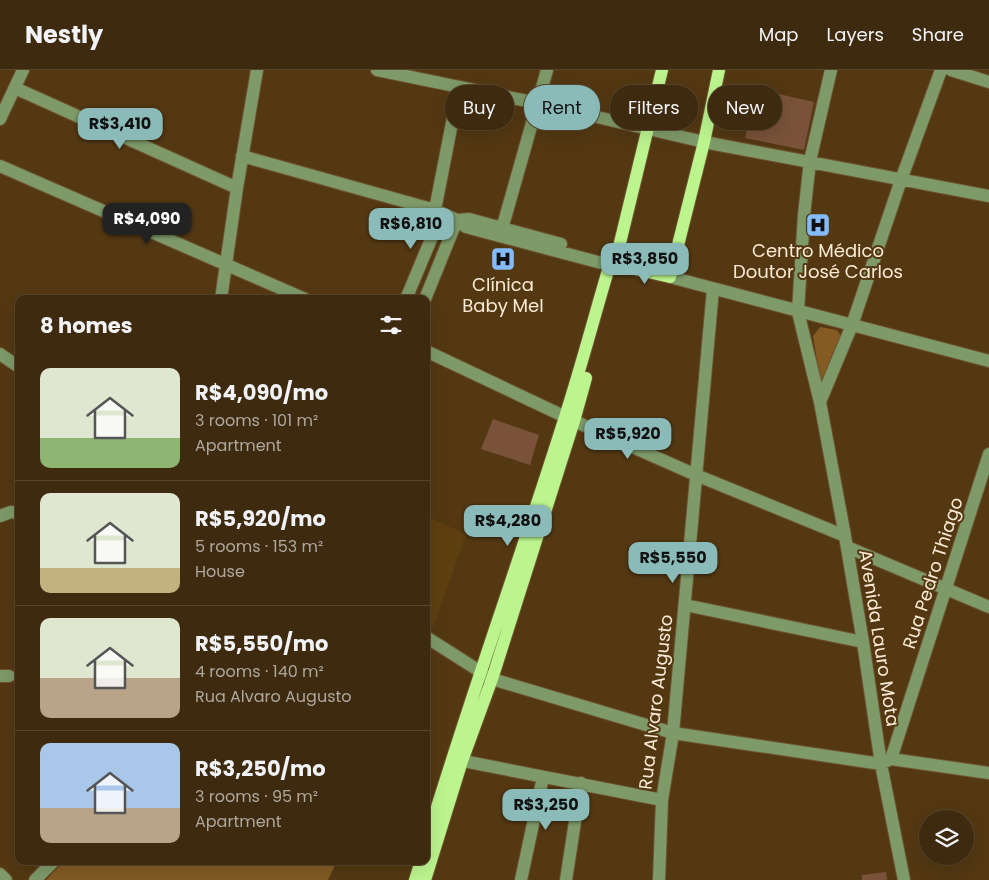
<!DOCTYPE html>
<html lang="en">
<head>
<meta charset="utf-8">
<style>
  body { margin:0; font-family:Poppins,sans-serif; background:#453217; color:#f1f3f6; height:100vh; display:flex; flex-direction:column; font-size:19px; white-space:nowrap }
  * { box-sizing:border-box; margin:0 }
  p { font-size:16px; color:#ada79e }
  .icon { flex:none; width:28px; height:28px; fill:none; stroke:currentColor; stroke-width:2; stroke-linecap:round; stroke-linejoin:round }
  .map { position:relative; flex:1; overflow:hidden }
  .panel { position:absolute; left:15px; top:225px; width:415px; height:570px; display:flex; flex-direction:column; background:#3e2a0e; border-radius:10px; box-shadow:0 5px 20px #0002,0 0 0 1px #57462e }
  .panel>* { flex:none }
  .top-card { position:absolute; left:445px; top:15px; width:469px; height:45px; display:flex; gap:10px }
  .controls { position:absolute; left:919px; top:740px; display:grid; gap:10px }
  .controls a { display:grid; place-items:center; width:55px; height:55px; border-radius:50%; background:#3e2a0e; box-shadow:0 5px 20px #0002,0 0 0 1px #57462e; font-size:25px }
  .price { position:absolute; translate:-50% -42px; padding:0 11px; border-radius:10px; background:#8bbbb9; color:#111; font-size:16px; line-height:32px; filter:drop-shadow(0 1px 2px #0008) }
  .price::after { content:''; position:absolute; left:50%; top:30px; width:15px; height:11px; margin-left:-8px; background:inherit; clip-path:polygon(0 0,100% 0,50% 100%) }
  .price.current { background:#222; color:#fff }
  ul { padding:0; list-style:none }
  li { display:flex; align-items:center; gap:15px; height:125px; padding:0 25px }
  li+li { border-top:1px solid #57462e }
  li span { display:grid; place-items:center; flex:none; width:140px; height:100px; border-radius:10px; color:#555 }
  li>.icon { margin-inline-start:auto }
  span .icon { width:60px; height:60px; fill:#fffc; stroke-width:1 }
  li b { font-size:21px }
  h2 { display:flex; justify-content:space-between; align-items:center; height:60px; padding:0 25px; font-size:21px }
  .pill { padding:0 18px; border-radius:22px; background:#3e2a0e; box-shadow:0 5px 20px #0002,0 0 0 1px #57462e; font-size:18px; line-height:45px }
  .pill.current { background:#8bbbb9; color:#111 }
  header { display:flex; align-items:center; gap:30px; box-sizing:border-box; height:70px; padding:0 25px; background:#3e2a0e; border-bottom:1px solid #57462e }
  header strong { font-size:24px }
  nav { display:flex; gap:28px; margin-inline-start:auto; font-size:18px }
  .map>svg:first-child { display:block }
</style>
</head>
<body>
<header>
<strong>Nestly</strong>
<nav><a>Map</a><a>Layers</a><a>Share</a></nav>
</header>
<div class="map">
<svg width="989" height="810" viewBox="0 0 989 810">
  <rect width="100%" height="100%" fill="#533812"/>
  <!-- built -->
  <path fill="#5e3f10" d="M426,446L466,464L433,558L426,554Z"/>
  <!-- green -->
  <path fill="#835b23" d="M820,257L837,260L841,266L821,316L813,266Z
    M64,791H337L328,810H46Z"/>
  <!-- building -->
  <path fill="#795239" d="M757,19L814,32L804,80L745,68Z
    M493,349L539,365L530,395L481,379Z
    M886,802L887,810H862V805Z"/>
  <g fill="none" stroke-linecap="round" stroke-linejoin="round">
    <defs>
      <path id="minor" d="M377,0L537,33L704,72L989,126
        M831,0L810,91L804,145L798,242L820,332L845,466L863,572L881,694L904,810
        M951,0L989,12
        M15,18L237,118
        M0,49L23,0
        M242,86L435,140L457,150L466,157L609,195
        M0,96L305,229
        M435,140L459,17
        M459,150L469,149L561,174
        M500,166L547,0
        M670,207L989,291
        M221,229L237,118L257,0
        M406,229L442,143
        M425,229L457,150
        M426,281L574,351L696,405L845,466
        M0,284L19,297
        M820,332L852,255L901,110L941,0
        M0,446L11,442L19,443
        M847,477L989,537
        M685,535L863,572
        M426,567L492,609L673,663L881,694L891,689L989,703
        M0,606H9
        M453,689L662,730
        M891,689L989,384
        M0,804L6,810
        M35,810L54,791
        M521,810L543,707
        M566,810L581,713
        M659,810L662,730L673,663L713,219"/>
      <path id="major" d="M609,195L616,197H626L670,207L704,72L719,0
        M426,773C469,630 520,490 565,347C582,294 596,240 612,187L618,181L662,0
        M415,810L421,791
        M425,810L462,691L492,609L574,351L586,308"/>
    </defs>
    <!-- minor casing -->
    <use href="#minor" stroke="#6e5431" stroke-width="14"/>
    <!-- major casing -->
    <use href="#major" stroke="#6e5431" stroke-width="14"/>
    <!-- minor -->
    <use href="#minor" stroke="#7e9a69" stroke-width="12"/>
    <!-- major -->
    <use href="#major" stroke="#bcf58e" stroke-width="12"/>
  </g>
  <!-- icons -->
  <defs>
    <symbol id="hospital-square" viewBox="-11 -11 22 22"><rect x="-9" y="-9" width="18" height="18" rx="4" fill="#84bcfb" stroke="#533812"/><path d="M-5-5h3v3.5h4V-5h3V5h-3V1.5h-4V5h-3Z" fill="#111"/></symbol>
  </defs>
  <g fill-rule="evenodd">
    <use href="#hospital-square" x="804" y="141" width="28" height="28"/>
    <use href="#hospital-square" x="489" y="175" width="28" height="28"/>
  </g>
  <g text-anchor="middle" stroke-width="4" stroke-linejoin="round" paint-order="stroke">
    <!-- poi labels -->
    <g font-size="18" fill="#fbead6" stroke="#533812">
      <text x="818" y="187">Centro Médico<tspan x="818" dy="21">Doutor José Carlos</tspan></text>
      <text x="503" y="221">Clínica<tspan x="503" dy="21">Baby Mel</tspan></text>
    </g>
    <!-- street labels -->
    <g font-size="18" fill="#fbead6" stroke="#533812">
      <text transform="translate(933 503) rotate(-72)" y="6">Rua Pedro Thiago</text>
      <text transform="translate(879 568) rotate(81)" y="6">Avenida Lauro Mota</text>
      <text transform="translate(656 632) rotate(-83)" y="6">Rua Alvaro Augusto</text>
    </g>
  </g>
</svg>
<div class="controls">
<a><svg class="icon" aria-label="layers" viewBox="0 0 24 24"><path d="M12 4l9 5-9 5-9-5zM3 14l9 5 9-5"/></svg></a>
</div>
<b class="price" style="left:120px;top:80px">R$3,410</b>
<b class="price current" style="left:147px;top:175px">R$4,090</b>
<b class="price" style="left:411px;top:180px">R$6,810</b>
<b class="price" style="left:645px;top:215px">R$3,850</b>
<b class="price" style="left:628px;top:390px">R$5,920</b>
<b class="price" style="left:508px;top:477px">R$4,280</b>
<b class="price" style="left:673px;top:514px">R$5,550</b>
<b class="price" style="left:546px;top:761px">R$3,250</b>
<div class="top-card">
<a class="pill">Buy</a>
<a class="pill current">Rent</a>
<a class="pill">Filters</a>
<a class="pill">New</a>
</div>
<section class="panel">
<h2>8 homes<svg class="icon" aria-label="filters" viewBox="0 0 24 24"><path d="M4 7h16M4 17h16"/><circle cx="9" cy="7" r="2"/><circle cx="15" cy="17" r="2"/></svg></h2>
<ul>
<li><span style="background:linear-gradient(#dfe7d0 70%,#8fb573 0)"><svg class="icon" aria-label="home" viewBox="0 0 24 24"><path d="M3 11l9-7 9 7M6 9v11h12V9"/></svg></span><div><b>R$4,090/mo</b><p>3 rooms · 101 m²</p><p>Apartment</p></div></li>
<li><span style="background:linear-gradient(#dfe7d0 75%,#c2b280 0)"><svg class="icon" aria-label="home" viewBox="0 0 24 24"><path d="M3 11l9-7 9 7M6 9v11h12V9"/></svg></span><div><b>R$5,920/mo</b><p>5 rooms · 153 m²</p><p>House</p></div></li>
<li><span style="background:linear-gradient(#dfe7d0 60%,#b9a48a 0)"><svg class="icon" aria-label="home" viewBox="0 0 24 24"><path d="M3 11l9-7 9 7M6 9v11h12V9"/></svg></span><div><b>R$5,550/mo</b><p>4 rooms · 140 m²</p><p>Rua Alvaro Augusto</p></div></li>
<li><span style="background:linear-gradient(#a9c7e8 65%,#b9a48a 0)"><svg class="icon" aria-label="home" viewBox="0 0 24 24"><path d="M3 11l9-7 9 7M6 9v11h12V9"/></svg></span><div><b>R$3,250/mo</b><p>3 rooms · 95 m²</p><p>Apartment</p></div></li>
</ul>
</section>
</div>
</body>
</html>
